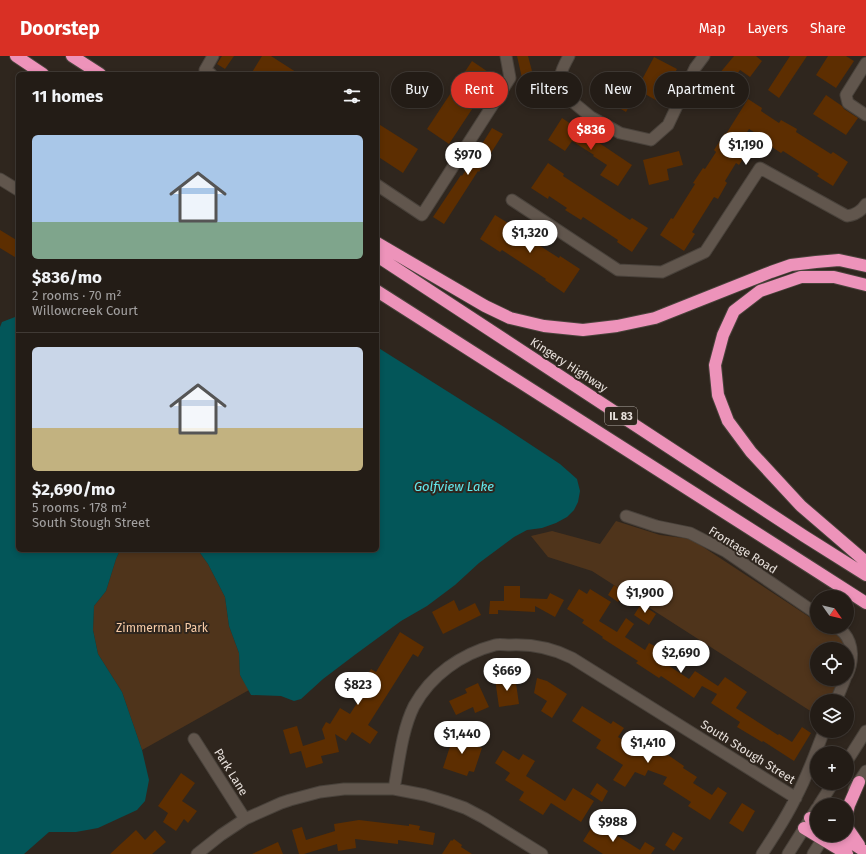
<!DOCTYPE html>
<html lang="en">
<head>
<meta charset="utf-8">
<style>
  body { margin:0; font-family:"Fira Sans",sans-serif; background:#2b251f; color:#f1f3f6; height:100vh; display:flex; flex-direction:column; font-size:15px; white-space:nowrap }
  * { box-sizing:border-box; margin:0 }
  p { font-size:13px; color:#a3a1a1 }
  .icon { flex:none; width:22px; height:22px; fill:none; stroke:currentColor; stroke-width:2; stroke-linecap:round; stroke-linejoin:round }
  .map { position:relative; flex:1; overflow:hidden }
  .sheet { position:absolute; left:16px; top:16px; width:363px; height:480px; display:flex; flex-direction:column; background:#231c16; border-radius:6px; box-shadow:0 2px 6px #0003,0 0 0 1px #403a35 }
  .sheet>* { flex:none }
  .top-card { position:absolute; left:391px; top:16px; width:380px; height:36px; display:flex; gap:8px }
  .needle { width:26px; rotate:124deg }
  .fabs { position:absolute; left:810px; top:534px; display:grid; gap:8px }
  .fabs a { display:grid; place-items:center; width:44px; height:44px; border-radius:50%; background:#231c16; box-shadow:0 2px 6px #0003,0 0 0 1px #403a35; font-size:20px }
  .price { position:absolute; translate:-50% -34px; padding:0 9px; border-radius:14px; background:#fff; color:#222; font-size:13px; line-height:26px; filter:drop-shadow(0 1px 2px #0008) }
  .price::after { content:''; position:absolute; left:50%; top:24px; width:12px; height:9px; margin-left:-6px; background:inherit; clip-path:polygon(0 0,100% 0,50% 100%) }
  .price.on { background:#d93025; color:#fff }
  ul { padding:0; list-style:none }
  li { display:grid; align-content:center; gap:8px; height:212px; padding:0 16px }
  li+li { border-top:1px solid #403a35 }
  li span { display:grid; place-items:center; height:124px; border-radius:6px; color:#555 }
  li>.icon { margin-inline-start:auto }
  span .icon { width:72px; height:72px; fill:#fffc; stroke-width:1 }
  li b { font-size:17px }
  h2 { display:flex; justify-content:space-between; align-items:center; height:48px; padding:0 16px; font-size:17px }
  .pill { padding:0 14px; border-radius:18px; background:#231c16; box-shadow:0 2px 6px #0003,0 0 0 1px #403a35; font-size:14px; line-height:36px }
  .pill.on { background:#d93025; color:#fff }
  header { display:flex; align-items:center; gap:24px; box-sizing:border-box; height:56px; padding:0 20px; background:#d93025; color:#fff }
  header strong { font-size:19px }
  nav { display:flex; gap:22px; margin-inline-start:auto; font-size:14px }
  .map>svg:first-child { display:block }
</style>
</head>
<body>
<header>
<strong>Doorstep</strong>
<nav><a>Map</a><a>Layers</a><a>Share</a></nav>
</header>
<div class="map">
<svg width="866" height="798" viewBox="0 0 866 798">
  <rect width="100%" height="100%" fill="#2f261e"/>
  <!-- green -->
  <path fill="#4f341b" d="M616,465L660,479L691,483L817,566V571H825L841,582L847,593H817V623H839L829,645H817V656H812L592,515L548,501L531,480L552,475L600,488Z
    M120,494H198L208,508L225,541L229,570L239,597L240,619L249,634L142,694L122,636L98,598L93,574L94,550L106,535L116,503Z"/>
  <!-- water -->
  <path fill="#035659" d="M18,251V494H120L116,503L106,535L94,550L93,574L98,598L122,636L142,694L149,724L145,745L137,754L98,772L76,776H49L24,798H0V271L2,266L15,261L16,252Z
    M377,291L504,371L560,408L577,423L580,435L578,446L574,454L567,461L556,467L542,472L527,474L514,481L479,507L455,529L427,550L401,565L356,598L323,623L301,643L294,645L281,640L251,639L240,619L239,597L229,570L225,541L208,508L198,494H377Z"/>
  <!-- building -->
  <path fill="#5d2e01" d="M222,0H234L225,13L217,8Z
    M262,0H271L299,18H251Z
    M517,0H528L533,19L522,22Z
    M734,0H756L762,5L750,21L740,14L730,27L719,18Z
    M790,0H807L779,42L768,34Z
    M828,0H846L854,5L836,32L816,19Z
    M654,1L677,13L659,46L638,34L626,56L594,37L601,25L615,34L621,24L637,33Z
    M472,5L494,20L449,88L427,73Z
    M826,39L842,50L844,53L858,62L846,79L813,58Z
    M748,43L762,52L761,55L779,67L781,64L797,73L796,76L831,98L833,96L848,106L833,130L817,120L819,118L783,95L781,97L766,87L767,84L749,73L740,87L749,93L739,109L736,107L725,125L727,127L718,143L714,141L692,176L695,178L684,195L660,179L671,162L673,163L695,128L693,127L703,112L705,113L716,96L714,94L725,77L726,78Z
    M562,62L632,109L618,130L600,119L607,109L593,100L594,99L572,85L565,95L548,84Z
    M377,67L418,93L403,117L377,100Z
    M492,72L503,78L479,116L478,115L444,168L433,161L461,119L462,120Z
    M679,95L683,109L667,113L669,124L649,129L643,104Z
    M548,107L564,118L563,120L630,164L632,162L648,172L632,196L617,186L618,184L583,161L581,164L565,154L567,152L549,140L548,143L531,132Z
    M495,159L516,172L515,174L559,202L560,200L580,213L564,237L545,224L546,223L502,194L500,196L480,183Z
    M0,174L18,185V203L0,192Z
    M614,529L624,536L618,546L608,539Z
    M504,530H520V542L547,543L550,537L564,544L555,561L535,550V556L498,554V558H489L490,545H504Z
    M579,533L587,538L590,533L611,546L599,565L617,576L626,562L634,568L625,581L645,594L649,587L662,594L657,602L689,623L695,615L718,630L725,621L747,636L736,652L778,679L779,678L792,686L802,671L811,677L794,705L763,685L762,686L737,671L740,666L711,647L717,638L702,630L694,642L661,620L659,622L636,607L638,605L602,582L603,581L582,567L584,564L567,553Z
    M454,544L459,555L475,547L481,559L443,578L432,556Z
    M641,548L656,558L649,569L634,559Z
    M400,576L424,591L418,601L413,598L368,669L378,676L370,688L352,676L346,685L335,678L339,696L321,700L323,707L306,712L301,695L290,698L283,674L297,670L303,690L325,683L322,673L326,666L330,668L340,652L350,658L359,644L354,641L371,613L376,616Z
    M515,620L519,648L499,651L495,623Z
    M537,622L547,625L567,638L552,662L541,655L547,645L534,637Z
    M478,627L489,651L475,657L473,651L456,659L449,645L467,637L465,633Z
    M582,650L611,668L613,665L624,672L618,681L629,688L628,690L650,699L654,690L665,695V697L684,710L683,712L697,721L693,727L712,739L718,731L727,737L710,764L688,750L691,746L663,728L667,721L648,714L645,720L635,716L625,731L613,724L623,709L596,692L601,684L572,665Z
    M455,675L472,681L469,688L482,692L474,716L469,715L467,720L443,712Z
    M503,694L519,704L523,698L535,705L526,720L565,745L573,732L594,745L581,766L551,747L543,759L519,744L524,736L505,724L510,717L495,707Z
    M181,717L195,727L182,745L197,755L188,767L184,763L176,775L163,766L168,757L158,750Z
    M597,727L608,735L602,746L590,738Z
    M742,747L755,755L743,776L729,767Z
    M359,764L409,770V768L420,770L419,774L435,777L433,789L398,784V788L355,783L356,792L338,795L337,788L304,798H299L292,774L302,771L306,784L335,775L334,768Z
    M595,766L640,794L645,786L655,792L651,798H603L583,785Z
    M136,774L145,784L155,774L166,786L152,798H110Z
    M673,776L683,782L674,795L665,789Z
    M454,783L462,789L461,791L472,798H442L451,784L452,785Z
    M278,786L283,798H252Z"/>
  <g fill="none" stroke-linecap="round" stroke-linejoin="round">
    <defs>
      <path id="minor" d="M569,0C560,16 559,19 563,38L591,61L620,77L651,84L668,69L695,12L704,0
        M866,7L846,39L848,47L866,59
        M211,18L205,14L213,0
        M0,123L18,134
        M377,129L422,159L510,22L506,0
        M512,144L618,214L662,216L705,196L760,112L847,160C855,159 861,156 866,148
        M626,460L656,470L690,477L725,495L817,558
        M836,571C839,573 842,575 844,577C854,589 853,606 847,619
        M836,645L845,623
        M194,683L245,763
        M394,733C399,706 402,674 414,650C431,619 461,598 495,589C499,588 505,589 510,589C532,588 552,592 572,602L796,742
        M197,798L221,779L245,763L281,747L290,744L320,736L344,733H394L425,739L445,745L465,752L484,762L542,798
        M762,798C774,780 786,762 795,743C807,721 815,698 824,675"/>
      <path id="secondary" d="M847,705L866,675
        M854,733L866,715
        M819,749L833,727
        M788,798L817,752
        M813,798L825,779"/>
      <path id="motorway" d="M16,0L43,18
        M72,0L100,18
        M377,187L485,250L510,262L544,270L583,274L617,270L655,262L771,216L791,209L816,206L839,204L866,210
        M377,200L804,480L866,519
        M866,229L834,221H801L760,235L734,255L723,279L715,309L718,339L728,365L751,396L801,450L866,506
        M377,235L810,511L866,547
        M847,757L849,749L859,726
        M810,762L817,766
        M847,770L848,773L859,789
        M804,772L847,798
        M839,779L866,796"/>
    </defs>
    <!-- minor casing -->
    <use href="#minor" stroke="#49423b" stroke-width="13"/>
    <!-- secondary casing -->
    <use href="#secondary" stroke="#49423b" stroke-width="13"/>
    <!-- motorway casing -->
    <use href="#motorway" stroke="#49423b" stroke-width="14"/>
    <!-- minor -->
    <use href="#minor" stroke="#61564d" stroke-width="11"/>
    <!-- secondary -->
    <use href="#secondary" stroke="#61564d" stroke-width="11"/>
    <!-- motorway -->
    <use href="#motorway" stroke="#ed93ba" stroke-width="12"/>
  </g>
  <g text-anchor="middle" stroke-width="4" stroke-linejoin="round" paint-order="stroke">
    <!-- shield labels -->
    <rect fill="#2f261e" stroke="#b1aaa4" stroke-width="1" x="605" y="351" width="32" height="18" rx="3"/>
    <g font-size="11" font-weight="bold" fill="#e9e2dd">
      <text x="621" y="364">IL 83</text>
    </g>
    <!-- street labels -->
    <g font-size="12" fill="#e9e2dd" stroke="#2f261e">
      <text transform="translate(569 309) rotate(33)" y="4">Kingery Highway</text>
      <text transform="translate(743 494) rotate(32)" y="4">Frontage Road</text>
      <text transform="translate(748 696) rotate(32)" y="4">South Stough Street</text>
      <text transform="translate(231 716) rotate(58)" y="4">Park Lane</text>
    </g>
    <!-- park labels -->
    <g font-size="12" fill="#f8cca7" stroke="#2f261e">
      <text x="162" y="576">Zimmerman Park</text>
    </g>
    <!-- water labels -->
    <g font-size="13" font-style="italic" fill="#63e9ed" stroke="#2f261e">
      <text x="454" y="435">Golfview Lake</text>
    </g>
  </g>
</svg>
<div class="fabs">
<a><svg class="needle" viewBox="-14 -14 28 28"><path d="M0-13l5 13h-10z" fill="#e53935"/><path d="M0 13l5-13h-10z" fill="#a3a1a1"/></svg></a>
<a><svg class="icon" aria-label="locate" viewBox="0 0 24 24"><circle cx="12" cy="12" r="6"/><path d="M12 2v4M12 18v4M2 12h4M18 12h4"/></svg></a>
<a><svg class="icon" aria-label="layers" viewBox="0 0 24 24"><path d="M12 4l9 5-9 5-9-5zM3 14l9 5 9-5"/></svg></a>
<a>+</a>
<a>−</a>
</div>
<b class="price on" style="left:591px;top:95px">$836</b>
<b class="price" style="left:746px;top:110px">$1,190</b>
<b class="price" style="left:468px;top:120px">$970</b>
<b class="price" style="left:530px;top:198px">$1,320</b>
<b class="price" style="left:645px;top:558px">$1,900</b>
<b class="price" style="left:681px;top:618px">$2,690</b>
<b class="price" style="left:507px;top:636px">$669</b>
<b class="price" style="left:358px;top:650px">$823</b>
<b class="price" style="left:462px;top:699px">$1,440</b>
<b class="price" style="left:648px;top:708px">$1,410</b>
<b class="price" style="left:613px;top:787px">$988</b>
<div class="top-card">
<a class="pill">Buy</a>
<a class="pill on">Rent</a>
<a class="pill">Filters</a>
<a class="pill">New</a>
<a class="pill">Apartment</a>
</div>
<section class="sheet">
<h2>11 homes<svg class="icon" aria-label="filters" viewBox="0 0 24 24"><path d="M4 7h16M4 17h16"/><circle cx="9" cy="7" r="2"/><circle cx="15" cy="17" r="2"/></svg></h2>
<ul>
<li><span style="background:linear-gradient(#a9c7e8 70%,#7fa58c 0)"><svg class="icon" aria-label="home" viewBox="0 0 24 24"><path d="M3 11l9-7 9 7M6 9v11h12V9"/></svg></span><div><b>$836/mo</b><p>2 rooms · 70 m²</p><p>Willowcreek Court</p></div></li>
<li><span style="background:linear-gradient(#c9d6e8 65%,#c2b280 0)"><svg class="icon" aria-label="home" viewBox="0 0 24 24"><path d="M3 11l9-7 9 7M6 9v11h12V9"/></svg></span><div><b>$2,690/mo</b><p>5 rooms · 178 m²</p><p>South Stough Street</p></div></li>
</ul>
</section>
</div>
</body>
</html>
